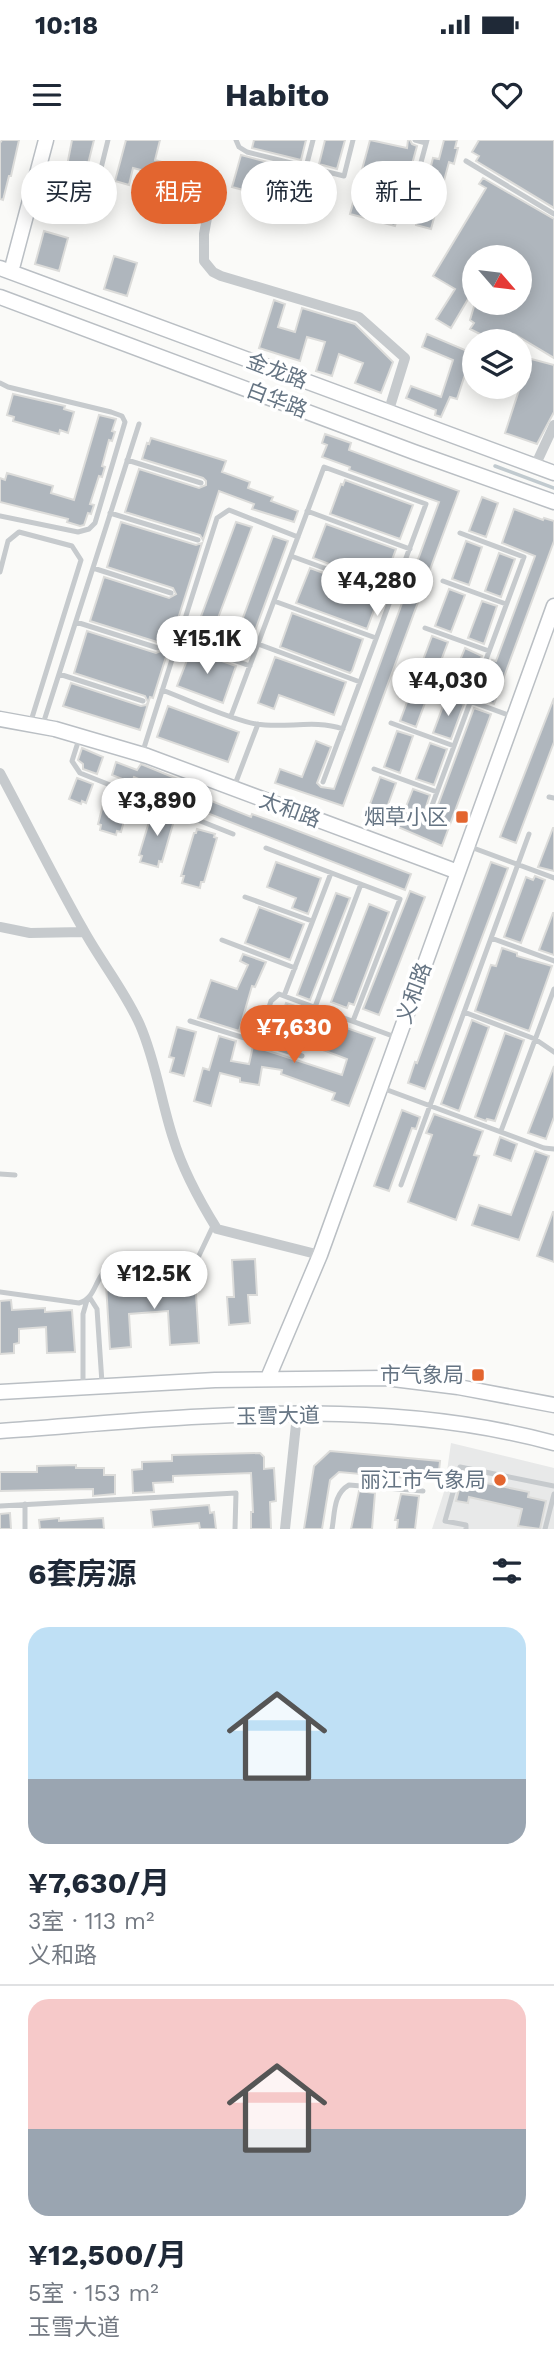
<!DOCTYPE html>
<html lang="zh">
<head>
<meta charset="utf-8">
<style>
  body { margin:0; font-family:"Work Sans","Noto Sans SC",sans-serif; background:#f2f2f3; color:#1f2937; height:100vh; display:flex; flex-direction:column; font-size:26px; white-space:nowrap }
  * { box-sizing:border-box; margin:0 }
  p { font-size:23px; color:#747a83 }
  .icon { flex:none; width:38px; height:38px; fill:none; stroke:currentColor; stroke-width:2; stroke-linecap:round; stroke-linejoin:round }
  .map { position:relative; height:1389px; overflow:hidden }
  .side { display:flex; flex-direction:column; background:#fff; flex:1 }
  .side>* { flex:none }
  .guide { position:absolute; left:21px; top:21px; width:513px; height:63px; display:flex; gap:14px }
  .needle { width:46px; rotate:118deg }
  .controls { position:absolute; left:462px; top:105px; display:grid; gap:14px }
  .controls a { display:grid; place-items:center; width:70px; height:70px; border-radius:50%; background:#fff; box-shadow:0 4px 18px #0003; font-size:35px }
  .price { position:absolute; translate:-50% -60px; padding:0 16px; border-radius:24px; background:#fff; color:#222; font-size:23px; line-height:46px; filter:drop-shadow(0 2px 4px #0008) }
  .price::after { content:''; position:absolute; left:50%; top:42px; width:21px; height:16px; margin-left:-10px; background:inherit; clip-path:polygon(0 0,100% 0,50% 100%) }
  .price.active { background:#e3652f; color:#fff }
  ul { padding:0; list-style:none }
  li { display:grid; align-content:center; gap:14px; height:371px; padding:0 28px }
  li+li { border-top:2px solid #e0e1e3 }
  li span { display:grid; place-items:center; height:217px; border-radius:21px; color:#555 }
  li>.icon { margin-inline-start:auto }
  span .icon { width:126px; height:126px; fill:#fffc; stroke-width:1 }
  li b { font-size:30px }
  h2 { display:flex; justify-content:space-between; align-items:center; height:84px; padding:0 28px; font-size:30px }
  .pill { padding:0 24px; border-radius:32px; background:#fff; box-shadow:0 4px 18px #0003; font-size:24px; line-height:63px }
  .pill.active { background:#e3652f; color:#fff }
  .status { display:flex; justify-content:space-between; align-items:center; height:49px; padding:0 35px; background:#fff; direction:ltr }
  .status svg { height:19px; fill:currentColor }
  header { display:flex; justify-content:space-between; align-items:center; height:91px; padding:0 28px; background:#fff; font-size:32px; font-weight:700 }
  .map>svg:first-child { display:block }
</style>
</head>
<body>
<div class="status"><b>10:18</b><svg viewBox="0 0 49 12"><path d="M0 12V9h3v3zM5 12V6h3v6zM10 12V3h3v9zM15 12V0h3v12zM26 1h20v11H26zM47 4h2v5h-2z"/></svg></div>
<header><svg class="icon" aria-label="menu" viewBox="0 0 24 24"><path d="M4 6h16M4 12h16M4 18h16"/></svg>Habito<svg class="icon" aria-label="heart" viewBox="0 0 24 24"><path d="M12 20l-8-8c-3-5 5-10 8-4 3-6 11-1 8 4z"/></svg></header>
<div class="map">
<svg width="554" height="1389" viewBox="0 0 554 1389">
  <rect width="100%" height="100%" fill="#fafaf8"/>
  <!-- built -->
  <path fill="#e8e9e9" d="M451,1303L554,1328V1389H432L444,1352Z"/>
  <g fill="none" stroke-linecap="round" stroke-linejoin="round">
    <!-- stream -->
    <path stroke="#c1cacf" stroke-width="3.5" d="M495,326L554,348"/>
  </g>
  <!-- building -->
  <path fill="#afb6bd" stroke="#dcdcda" stroke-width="2" d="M2,0H19L11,36H9L3,60L0,59V3Z
    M72,0H94L75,76H71L70,78L56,75L57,71L54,70L64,31H66Z
    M126,0H160L155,20L165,23L156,52L145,49L149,32L133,28L129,45L115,41Z
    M254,0H306L301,20L252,8Z
    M325,0H345L337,29L319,24Z
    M370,0L407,8L408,0H410L412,4L417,6L395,86L350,74Z
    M444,0H457L455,8H458L454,24L449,22L431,89L416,85L433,18L439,19Z
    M479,0H554V68L476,21L479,16L472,12Z
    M241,15L286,27L277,59L232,47Z
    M483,38L554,79V218L514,194L509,201H494L470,189L474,183L470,180L475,163H520V117H474V149L451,188L436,179L455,149L433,136L486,48L479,44Z
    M44,91L68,98L59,131L35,124Z
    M114,116L137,123L127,156L104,149Z
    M274,160L285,164L278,187L295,192L302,168L355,184L393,222L381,253L355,243L363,223L339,214L332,236L316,231L325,202L307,197L300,221L259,208Z
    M427,194L472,213L457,259L450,257L441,277L435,275L436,270L406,258L411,246L441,257L453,220L422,207Z
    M520,216L554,225V272L537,304L505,293L520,247L522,235L520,234Z
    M13,254L65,266L64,269L74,272L68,293L60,290L59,294L13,281L14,277L7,275Z
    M99,275L116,279L112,291L115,292L112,301L109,300L102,326L105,327L102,337L99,336L90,364L94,365L91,374L88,373L84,385L80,386L67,382L68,379L0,362V338L5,340L7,333L53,346L51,353L74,360Z
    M325,294L351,303L349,310L459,351L343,666L275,643L280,629L302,637L316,601L331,607L317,643L321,647L334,649L439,362L349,330L350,327L322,317L327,305L322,303Z
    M151,298L226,321L222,332L250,342L248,348L273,357L271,361L298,371L294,382L252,369L254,364L219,351L203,400L200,395L125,372L139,329L199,348L206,345V341L203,338L142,319L147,303L149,304Z
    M345,340L413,365L400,399L330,374L341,344L343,345Z
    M482,357L498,363L486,397L469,391Z
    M514,369L543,380L544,378L554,381V401L494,564L478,558L492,520L496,521L535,416L502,403Z
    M121,382L196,405L202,403L153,558L150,557L140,590L63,566L71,543L141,566L146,565L148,562L145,556L74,533L87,491L156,513L163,510V506L160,503L90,481L104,437L169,458L176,454L173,448L107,427Z
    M236,382L252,387L208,505L193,498Z
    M326,384L396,409L383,444L313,418Z
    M273,396L288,401L245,518L239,517L230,513Z
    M466,401L482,407L469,445L452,439Z
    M499,413L515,419L501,457L485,451Z
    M310,428L380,454L367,489L296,463Z
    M449,449L465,455L451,492L435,486Z
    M482,461L497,466L484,504L468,498Z
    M292,473L363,499L352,531L350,533L280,507Z
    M432,496L448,502L433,542L417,536Z
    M465,508L482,516L475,534L457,528Z
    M191,510L236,526L223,563L177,546Z
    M275,517L346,542L334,575L279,555L274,569L258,563Z
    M413,546L429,552L416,587L400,581Z
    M446,558L464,564L451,599L433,593Z
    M554,558V602L516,703L500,697Z
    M168,566L239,592L228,622L157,597Z
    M474,568L491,574L442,706L398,687L413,649L430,655L422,679L426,684L432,681Z
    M397,591L413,596L400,633L384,627Z
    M430,603L447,609L434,645L416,639Z
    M82,608L103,617L97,634L83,629V624L78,620Z
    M116,622L137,630L141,624L197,647L192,661L134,637L132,643L112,635Z
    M380,637L396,643L382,681L366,675Z
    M77,638L93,644L86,663L82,661L81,664L69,659Z
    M194,654L251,677L252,674L277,683L411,734L405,750L189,666Z
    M110,655L126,660L125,665L128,666L121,692L117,691L116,695L100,690L101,685L98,684L104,661L108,662Z
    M155,669L175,677L162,722L159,721L158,727L140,722L142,716L139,715L152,672H154Z
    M553,688H554V731L538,727Z
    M197,689L215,694L214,697L217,698L204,742H201L200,748L182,743L184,736H181L194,693H196Z
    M276,722L321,738L308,774L292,768L296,758L267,747Z
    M491,722L508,728L425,949L408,943L415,922L417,923Z
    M535,736L545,740L521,803L504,797L526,737L533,740Z
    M410,751L425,757L379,875L363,869Z
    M336,753L350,758L310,860L297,855Z
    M369,764L389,772L354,865L349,863L347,868L331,862Z
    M259,767L304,784L290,820L245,803Z
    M553,773H554V815L539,810Z
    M502,808L517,813V816L552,826L529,891L475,871L491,825L496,826Z
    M243,814L266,822L255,847L252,846L239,891L198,878L211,840L237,849L248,825L240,821Z
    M286,863L307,870L294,908L273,901Z
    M324,880L375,898L349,966L332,960L335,953L281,934L282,930L262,927L259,945L240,942V938L220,933L211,966L194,961L203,928L209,930L219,896L236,901L231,921L249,924L253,906L342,935L347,919L320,909L322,904L316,902Z
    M472,880L489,887L459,971L441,964Z
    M177,887L196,892L184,936L170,932L174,918L169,917Z
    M505,893L524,900L495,981L487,979L486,981L475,977Z
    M554,926V977L546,999L528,993Z
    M402,970L420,977L416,989L412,988L389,1051L374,1046Z
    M434,974L483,991L474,1015L479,1016L456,1080L408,1062L432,995L426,993Z
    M500,997L517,1004L511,1021L494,1015Z
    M535,1011L549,1016L519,1100L472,1085L479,1065L511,1075Z
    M553,1072H554V1122L537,1116Z
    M255,1119L257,1155H248L250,1183L229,1185L227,1157H234L232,1120Z
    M195,1137L199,1203L170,1205L168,1171L129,1174L131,1207L110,1209L106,1144L127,1142L128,1151L176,1148V1139Z
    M11,1160L12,1170L45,1168V1172L72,1170L75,1212L47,1213L46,1187L19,1189V1203L14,1204V1213L0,1214V1161Z
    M330,1311L440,1321L438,1341L339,1332L330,1340L322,1389H304L314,1326Z
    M260,1313L264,1317V1329L274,1328L276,1361L270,1362L271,1389H251V1372H253L251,1333L173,1336V1342L153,1343L154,1352L133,1353L132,1330L142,1329V1322L172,1321V1315Z
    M76,1325V1328H104V1335H115V1354L93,1356V1349L0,1351V1332H37V1326Z
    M462,1338L529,1352L528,1357L546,1361L540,1389L518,1386L522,1369L469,1357L468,1363L456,1361Z
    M359,1351L375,1353L372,1389H351Z
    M401,1354L419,1356L415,1389H397L398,1380H395Z
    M209,1365L210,1373L214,1372L216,1389H200L199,1383L153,1387L151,1370Z
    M10,1373L11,1389H0V1374Z
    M59,1378V1381L103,1378L104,1389H40L39,1380Z"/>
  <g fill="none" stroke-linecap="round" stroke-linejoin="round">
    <defs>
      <path id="secondary" d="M0,128L554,333
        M11,132L46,0
        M0,157L414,312L554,362
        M0,579L55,589L147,616L458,732
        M268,1238L320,1115L554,466
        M0,1252L215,1240L385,1238L458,1247L554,1265
        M0,1291C183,1278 374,1254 554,1303"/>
    </defs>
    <!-- secondary casing -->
    <use href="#secondary" stroke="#babfc4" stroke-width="17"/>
    <!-- lane -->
    <path stroke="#c6cacd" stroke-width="5" d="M236,0L239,7L247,12L344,36L353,0
      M415,0L426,3
      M466,21L554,74
      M306,27L313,0
      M410,63L427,0
      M89,77L108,0
      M0,243L8,247L111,272L122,276L125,282L95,383L89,389L78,392L0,376
      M127,320L201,343
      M307,371L410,409
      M110,373L198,400
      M291,416L393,453
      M93,428L171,453
      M0,432L8,401L19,392L72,406L81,420L30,584
      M443,441L506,464
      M274,461L376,498
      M76,482L158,508
      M425,488L489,511
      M179,500L250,526
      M258,504L360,542
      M59,534L143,561
      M407,538L514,577
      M162,550C189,560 229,579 256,584C285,589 314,579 343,589
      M231,576L324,327L426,364L323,642
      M391,583L454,606
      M43,584L139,284
      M79,599L72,621L80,633L233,694
      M142,614L217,378L229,370L298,397
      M374,629L437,652
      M234,647L258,584
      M549,657L554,658
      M427,679L524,417L460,393
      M468,706L554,738
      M266,708L400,759L353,881
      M331,733L284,856L398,898
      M245,757L312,781
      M491,798L554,821
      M222,800L295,828
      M315,867L361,744
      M464,872L535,899L554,912
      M190,881L302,916
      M258,901L271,861L279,854L284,856
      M382,948L544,1008L554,1009
      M501,991L554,849
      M0,1034L15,1035
      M401,1045L529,694
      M0,1152L79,1163C97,1158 94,1137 109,1128L120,1129L140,1136L164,1135L187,1129L195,1124L214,1084
      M90,1158L97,1169L102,1243
      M83,1247V1174L87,1160
      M25,1364V1389
      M0,1366L236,1353L235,1389
      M332,1389C335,1373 333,1354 349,1345L423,1351
      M466,1389V1385L445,1381L460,1327L554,1346
      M545,1389L554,1354"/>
    <!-- street -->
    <path stroke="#c6cacd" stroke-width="10" d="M162,57L209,67L204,94V121L213,132L221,136L359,177L405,218L388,273
      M535,326L554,285
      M0,633C28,685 54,738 83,789C101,822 125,851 140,885C156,922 161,961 173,998C183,1031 199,1060 217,1089L320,1115
      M0,787L30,793L84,792
      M285,1389L297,1275"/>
    <!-- secondary -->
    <use href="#secondary" stroke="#fff" stroke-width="14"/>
  </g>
  <!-- markers -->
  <g fill="#e3652f" stroke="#fff" stroke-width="2.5">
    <rect x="455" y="670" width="14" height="14" rx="3.5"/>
    <rect x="471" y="1228" width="14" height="14" rx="3.5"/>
    <circle cx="500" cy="1340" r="7"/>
  </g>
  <g text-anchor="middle" stroke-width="7" stroke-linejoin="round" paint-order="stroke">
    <!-- street labels -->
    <g font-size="21" fill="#657483" stroke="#fff">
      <text transform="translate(277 231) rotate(21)" y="7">金龙路</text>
      <text transform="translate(277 260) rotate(21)" y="7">白华路</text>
      <text transform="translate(290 670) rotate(20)" y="7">太和路</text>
      <text transform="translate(414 853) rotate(-70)" y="7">义和路</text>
      <text transform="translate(278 1276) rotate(-1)" y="7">玉雪大道</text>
    </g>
    <!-- poi labels -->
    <g font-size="21" fill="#657483" stroke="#fff" text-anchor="end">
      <text x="448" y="684">烟草小区</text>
      <text x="464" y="1242">市气象局</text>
      <text x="486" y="1347">丽江市气象局</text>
    </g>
  </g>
</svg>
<div class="controls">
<a><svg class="needle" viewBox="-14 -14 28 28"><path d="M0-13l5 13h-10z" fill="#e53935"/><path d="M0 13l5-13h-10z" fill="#747a83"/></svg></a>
<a><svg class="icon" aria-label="layers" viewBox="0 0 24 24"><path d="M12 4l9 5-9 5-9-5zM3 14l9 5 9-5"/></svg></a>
</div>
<b class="price" style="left:377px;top:478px">¥4,280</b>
<b class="price" style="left:207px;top:536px">¥15.1K</b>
<b class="price" style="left:448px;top:578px">¥4,030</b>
<b class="price" style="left:157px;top:698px">¥3,890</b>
<b class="price active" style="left:294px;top:925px">¥7,630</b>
<b class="price" style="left:154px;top:1171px">¥12.5K</b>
<div class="guide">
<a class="pill">买房</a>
<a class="pill active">租房</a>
<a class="pill">筛选</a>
<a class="pill">新上</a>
</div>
</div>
<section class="side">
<h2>6套房源<svg class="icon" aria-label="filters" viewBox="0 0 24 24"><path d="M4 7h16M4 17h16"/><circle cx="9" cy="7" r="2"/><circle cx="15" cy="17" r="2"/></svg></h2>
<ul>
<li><span style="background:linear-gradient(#bfe0f5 70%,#9aa5b1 0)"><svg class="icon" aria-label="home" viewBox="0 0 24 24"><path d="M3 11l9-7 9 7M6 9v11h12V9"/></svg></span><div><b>¥7,630/月</b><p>3室 · 113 m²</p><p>义和路</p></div></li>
<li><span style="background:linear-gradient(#f6c9c9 60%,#9aa5b1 0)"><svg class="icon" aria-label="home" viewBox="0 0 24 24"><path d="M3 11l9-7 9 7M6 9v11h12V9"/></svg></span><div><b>¥12,500/月</b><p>5室 · 153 m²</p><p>玉雪大道</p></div></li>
</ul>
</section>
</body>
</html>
